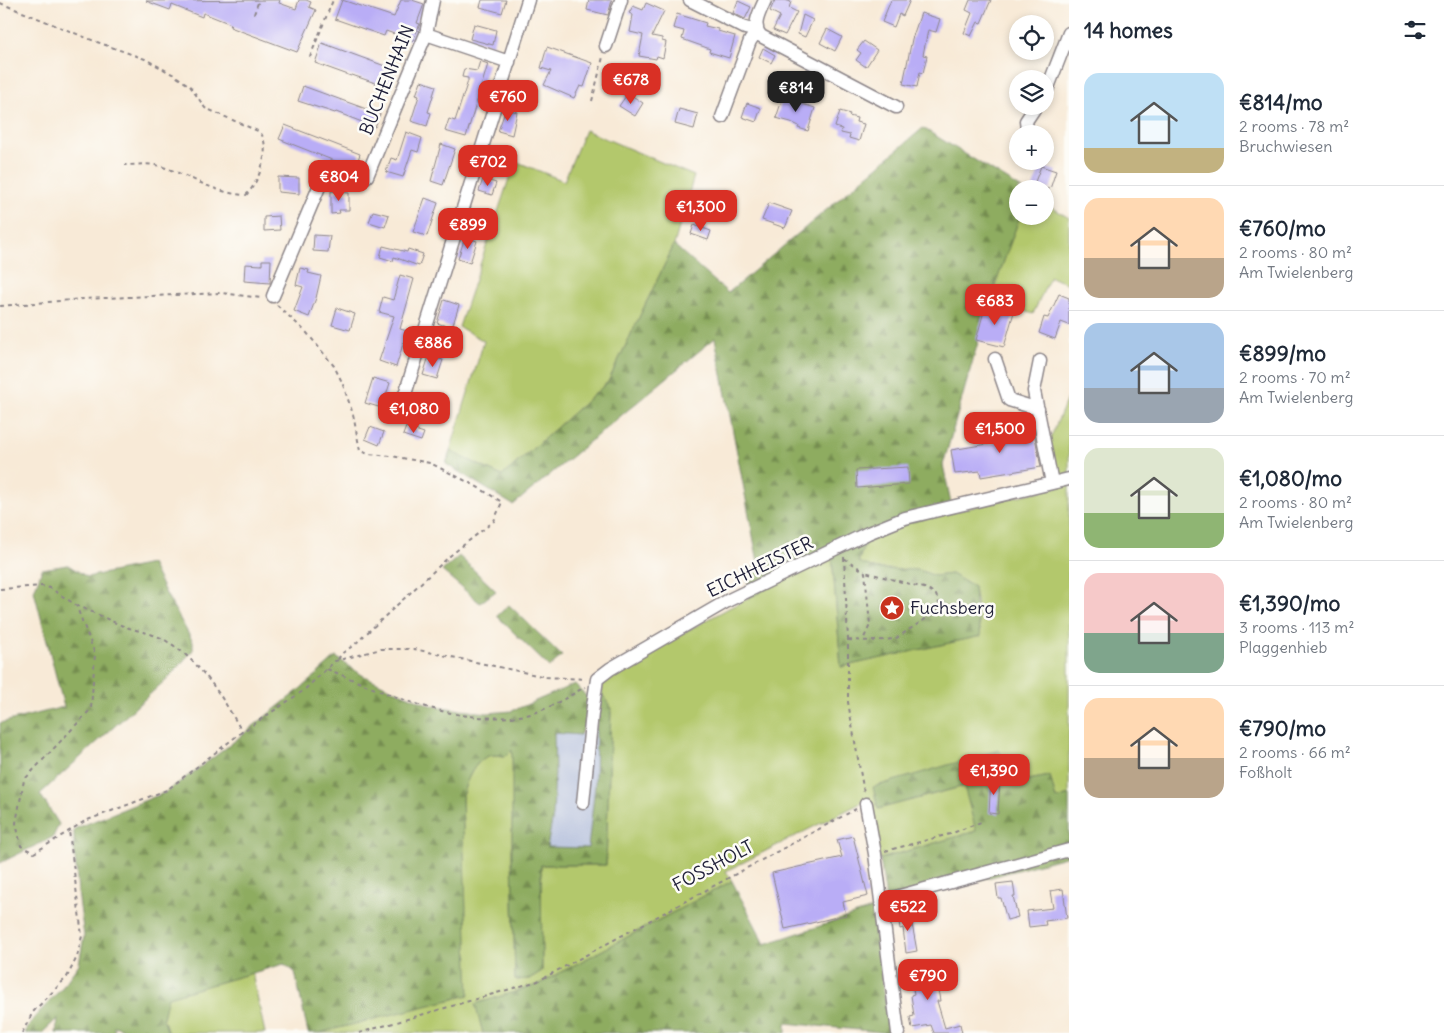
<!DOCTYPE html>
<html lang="en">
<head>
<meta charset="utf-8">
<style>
  body { margin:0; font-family:Delius,sans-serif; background:#f2f2f3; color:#1f2937; height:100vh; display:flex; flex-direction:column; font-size:19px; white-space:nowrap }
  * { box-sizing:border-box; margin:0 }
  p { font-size:16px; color:#747a83 }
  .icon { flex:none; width:28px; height:28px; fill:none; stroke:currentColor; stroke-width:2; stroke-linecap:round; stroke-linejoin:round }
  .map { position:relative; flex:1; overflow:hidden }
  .sheet { display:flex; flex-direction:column; background:#fff; width:375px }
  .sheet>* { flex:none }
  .controls { position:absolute; left:1009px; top:15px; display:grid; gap:10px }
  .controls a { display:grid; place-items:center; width:45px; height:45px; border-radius:50%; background:#fff; box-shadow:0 2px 8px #0003; font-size:25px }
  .price { position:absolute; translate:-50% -42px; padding:0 11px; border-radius:10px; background:#d93025; color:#fff; font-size:16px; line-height:32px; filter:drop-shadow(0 1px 2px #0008) }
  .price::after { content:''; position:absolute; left:50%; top:30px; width:15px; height:11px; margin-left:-8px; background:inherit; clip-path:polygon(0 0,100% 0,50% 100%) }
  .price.selected { background:#222; color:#fff }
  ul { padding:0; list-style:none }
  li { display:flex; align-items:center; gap:15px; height:125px; padding:0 15px }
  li+li { border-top:1px solid #e0e1e3 }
  li span { display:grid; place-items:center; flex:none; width:140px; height:100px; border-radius:15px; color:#555 }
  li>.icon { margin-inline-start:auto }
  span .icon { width:60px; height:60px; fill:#fffc; stroke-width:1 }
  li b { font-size:21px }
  h2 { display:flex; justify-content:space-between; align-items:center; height:60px; padding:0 15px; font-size:21px }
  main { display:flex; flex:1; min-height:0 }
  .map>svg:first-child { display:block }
</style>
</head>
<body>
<main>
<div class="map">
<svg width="1069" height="1033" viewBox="0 0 1069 1033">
  <defs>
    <pattern id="forest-firs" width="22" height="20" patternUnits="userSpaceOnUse" patternTransform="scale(1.25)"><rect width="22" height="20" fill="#8eac60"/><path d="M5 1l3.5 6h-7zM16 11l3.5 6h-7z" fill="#748c50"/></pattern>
  </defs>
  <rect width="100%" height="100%" fill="#fdfcf7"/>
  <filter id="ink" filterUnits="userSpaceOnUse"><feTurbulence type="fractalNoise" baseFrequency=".02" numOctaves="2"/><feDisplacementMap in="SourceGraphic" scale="10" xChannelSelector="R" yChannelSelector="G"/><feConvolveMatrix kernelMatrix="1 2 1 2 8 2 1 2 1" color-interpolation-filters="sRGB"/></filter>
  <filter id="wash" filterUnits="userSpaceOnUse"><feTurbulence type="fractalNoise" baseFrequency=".0096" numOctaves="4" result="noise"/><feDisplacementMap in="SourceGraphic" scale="20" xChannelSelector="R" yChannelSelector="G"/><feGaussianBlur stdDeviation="1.12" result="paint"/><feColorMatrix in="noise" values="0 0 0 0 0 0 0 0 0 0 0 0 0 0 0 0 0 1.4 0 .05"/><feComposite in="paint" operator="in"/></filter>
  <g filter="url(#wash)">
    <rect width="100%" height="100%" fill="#f8ead7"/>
    <!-- industrial -->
    <path fill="#bac4de" d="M596,729L595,786L588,848L547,847L553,816L555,770L554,732L580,735Z"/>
    <!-- grass -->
    <path fill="#b3c86c" stroke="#6a7554" d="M585,130L694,176L674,245L608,382L502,476L450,451L484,341L459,327L515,161L564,181Z
      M1045,203L1069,218V284L1050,277L1033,314L990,300L1020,216H1045Z
      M1069,394V475L1057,477L1048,444Z
      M1069,484V795L1056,799L1050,776L1017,782L999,751L874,787L878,809L965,786L976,831L880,859L867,800L726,871L732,881L537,985L476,1004L483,1033H319L468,995L462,799C464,785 474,760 489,756C494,754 501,756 506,756L513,749L512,854L515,980L529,979L542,971L541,865H606L611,709L602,694V682L614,671L729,608L832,556L841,667L981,636L974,587L951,574L935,576L919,570L877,569L858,563L865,543L911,522Z
      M252,973L265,1033H168L163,1018L167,997Z"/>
    <!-- forest -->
    <path fill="url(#forest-firs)" stroke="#58674e" d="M923,128L1022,189H1018V216H1020L990,300L943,465L953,512L911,522L865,543L858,562L877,569L919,570L935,576L951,574L974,587L975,605L981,636L841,667L832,556L748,598V573L758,562L715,338L513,505L446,464L450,451L502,476L608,382L674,245L728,293Z
      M459,556L496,591L480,603L442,571Z
      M151,564L165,592L193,642V650L170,676L40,794L59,824L53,837L0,863V723L64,707L34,591L42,569L68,565L87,577Z
      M509,605L562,656L549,667L497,616Z
      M336,657L362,675L392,689L430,705L461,710L487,713L512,711L575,684L589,699L585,724L580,735L554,733L555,770L553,816L547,847L588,848L595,786L596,729L602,694L611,708L606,865H541L542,971L529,979L515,980L512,854V750L506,756C501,756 494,754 489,756C474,760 464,785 462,799L469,995L319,1033H308L295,972L284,964L168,997L163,1018L168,1033H124L123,1029L114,1026V1033H56L58,1018L42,1033H25L33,1019L61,989L79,964L84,936L78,892L74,847V829L166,792L222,751L300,689Z
      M999,750L1017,782L1050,776L1056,799L1069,795V856L887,905L880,859L976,831L964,786L878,809L873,787Z
      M732,881L765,944L872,909L890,1033L786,1023V1033H483L475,1004L537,985Z"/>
    <g id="blocks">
      <!-- building -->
      <path fill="#b9adf6" d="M280,0L279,3L296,9L299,0H306L311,2L309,7L316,10L297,52L230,27L231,24L203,13L202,17L172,5L170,10L146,1Z
        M342,0L394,17L401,0H412L424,4L417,23L420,24L419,26L413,41L386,31L384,36L335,19Z
        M482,0H506L502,13L480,7Z
        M589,0H612L608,15L587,10Z
        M775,0H785L791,2L789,8L797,12L785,35L773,30L780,16L770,11Z
        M891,0H910L903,16L899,14L894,27L882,22Z
        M970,0H991L981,23L978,22L971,36L964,33L972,13L966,10Z
        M738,1L751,7L745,19L733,13Z
        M646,3L664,11L652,36L662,38V41L666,42L663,58L657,56L656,59L639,56L643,35L630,32L633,15L629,13L633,6L643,10Z
        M921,13L940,19L936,32L928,30L923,55L927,56L923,73L920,72L917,87L903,84L912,39Z
        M677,14L706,23L705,26L718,29V31L735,36L729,58L709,52L710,49L682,39L684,31L673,28Z
        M803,15L813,20L805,37L798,34Z
        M474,24L496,30L493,45L470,39Z
        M827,29L842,37L835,51L820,43Z
        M864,41L877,50L866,67L856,60L861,53L857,50Z
        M322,43L396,70L390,88L352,75L351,76L315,63Z
        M547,47L592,63L584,87L580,86L574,98L544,85L551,71L541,68Z
        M763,48L775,55L771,63L759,57Z
        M480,61L488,64L466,137L445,131L449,119L455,121L468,81V78L462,77L464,69L477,71Z
        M632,64L646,71L640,83L626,76Z
        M421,81L436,86L428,112L431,113L427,126L411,121L419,96L416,95Z
        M303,86L380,114L375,127L336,112L335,113L298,101Z
        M628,93L643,103L635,116L619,106Z
        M784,94L791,97L790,100L815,108L808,131L798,128L799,126L791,122L776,118Z
        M747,103L761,108L756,122L742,117Z
        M506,109L517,112L512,135L498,131Z
        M679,109L698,114L694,129L675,124Z
        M840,111L850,114L849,116L857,118L856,122L864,124L859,141L849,138L850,135L841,133L842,129L835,127Z
        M285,125L360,154L355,169L279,139Z
        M406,132L422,138L418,152L412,150L403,177L386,172L391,158L397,160Z
        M441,144L455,149L443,185L431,181Z
        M1041,166L1056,171L1050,189L1033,187Z
        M278,177L299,178V194L278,192Z
        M483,179L496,183L492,195L479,191Z
        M331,191L349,193V210H339L340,213L331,214Z
        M425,198L438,203L427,236L413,232Z
        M769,203L792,211L785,228L762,220Z
        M373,211L389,215L385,227L369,222Z
        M279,216L280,230L264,231V217Z
        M694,225L711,231L708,240L691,234Z
        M314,235L330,236L328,252L313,251Z
        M465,237L477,241L470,263L458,259Z
        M383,246L407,252L408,249L423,254L419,266L394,257L393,261L380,257Z
        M262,260H271L270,283L244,281L245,264L262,265Z
        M300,268L309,270L308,273L321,276L316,298L309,317L294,311L303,287L296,285Z
        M400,275L414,279L400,329L407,331L396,367L379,361L394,316L379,312L383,297L393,300Z
        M1059,294L1069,298V325L1061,322L1055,339L1039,333L1044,317L1048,318Z
        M444,300L459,305L452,328L437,323Z
        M986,304L1014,312L1004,347L976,340Z
        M337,308L355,314L350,330L332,325Z
        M429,356L443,360L437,379L423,375Z
        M373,378L390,383L382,408L365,403Z
        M416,395L430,400L425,413L411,408Z
        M1032,423L1041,467L981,477L980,471L955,474L951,450L1006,441L1005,429Z
        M370,427L384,432L379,445L365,439Z
        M406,427L424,433L421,441L403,435Z
        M908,467L909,484L857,488L856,470Z
        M991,777L1000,778L998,814L989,813Z
        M853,836L868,896L843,902L846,915L785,929L772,873L842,857L837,840Z
        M1013,882L1015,896H1013L1018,917L1007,920L1001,898H998L996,884Z
        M1063,889L1067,918L1045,921L1046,925L1029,927L1027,911L1053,908L1050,891Z
        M910,913L917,951L906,953L903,928L900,929L898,914Z
        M932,964L933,971L935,970L940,1001H937L945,1028L960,1024L962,1033H934L931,1025L912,1028L910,1017L914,1016L911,995L914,994L909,968Z"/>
    </g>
  </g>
  <g filter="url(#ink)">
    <use href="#blocks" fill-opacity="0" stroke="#8d8689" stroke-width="1"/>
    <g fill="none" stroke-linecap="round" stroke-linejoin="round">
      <defs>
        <path id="minor" d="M690,0L745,28L757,31L750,41L722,117
          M765,0C760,12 751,25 761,36L896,107
          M426,34L509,62
          M606,46L621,0
          M1045,95L1069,33
          M1032,134L1027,130L1026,121L1036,106
          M273,296L319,187C321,184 323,179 326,177C340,167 349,191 367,176L426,34L433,0
          M995,359L1009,400L1038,409
          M1040,361L1034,391L1052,483
          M401,407L528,0
          M583,803L592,713L597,679L610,669L729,600L868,533L905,518L1069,479
          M866,804L875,854L898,1033
          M881,901L1069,850"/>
      </defs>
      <!-- minor casing -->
      <use href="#minor" stroke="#8d8689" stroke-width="15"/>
      <!-- path -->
      <path stroke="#8d8689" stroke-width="2" stroke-dasharray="4 4" stroke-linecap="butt" d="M0,3L97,42L145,59L174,75L190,86L205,108L260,132C272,147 259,183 246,195C215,194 189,175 160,166C149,163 136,165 125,165
        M254,14L259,0
        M310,57L333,0
        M592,101L603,57
        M277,305L307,333L334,366L342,382L353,414L360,451L369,454L391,456L430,463L474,485L502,502L494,521L451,555L354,645L341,654L338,660
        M0,306L83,299L221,293L262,298
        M844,557L848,640V702L864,793
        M844,558L865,572L870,625L863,640
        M0,589L42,586L50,588L76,605L95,654L91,709L24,780L16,823L21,846L34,853L85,821L167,790L242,732L303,691L335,661L381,649H414L546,677L585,679
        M76,605C94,612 111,622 129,628C142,632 156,634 168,642C201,662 224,699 242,732
        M848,640L872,641L895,639L936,612L940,606L936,595L928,589L865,572
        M327,669C391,695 455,727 526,715C544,712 569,696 585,687
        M885,851L950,834L981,822
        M22,1033L33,1012L67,977L77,957L82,936L69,831
        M359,1033L538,981L856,809"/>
      <!-- minor -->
      <use href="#minor" stroke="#fff" stroke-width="12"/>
    </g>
  </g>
  <!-- icons -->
  <defs>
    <symbol id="sight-disc" viewBox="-11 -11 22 22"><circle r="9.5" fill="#c8321e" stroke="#fdfcf7"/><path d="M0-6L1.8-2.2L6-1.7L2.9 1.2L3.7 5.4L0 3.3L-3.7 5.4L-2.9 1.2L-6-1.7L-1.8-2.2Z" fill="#fff"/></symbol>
  </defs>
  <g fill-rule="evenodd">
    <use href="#sight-disc" x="878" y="594" width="28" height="28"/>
  </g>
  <g text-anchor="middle" stroke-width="5" stroke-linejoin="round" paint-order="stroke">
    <!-- street labels -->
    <g font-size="18" fill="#22223b" stroke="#fdfcf7">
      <text transform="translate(387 80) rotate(-68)" y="6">BUCHENHAIN</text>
      <text transform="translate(760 567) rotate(-26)" y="6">EICHHEISTER</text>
      <text transform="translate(713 866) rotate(-28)" y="6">FOSSHOLT</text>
    </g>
    <!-- poi labels -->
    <g font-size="18" fill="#22223b" stroke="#fdfcf7" text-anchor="start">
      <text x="910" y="614">Fuchsberg</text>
    </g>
  </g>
</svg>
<div class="controls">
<a><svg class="icon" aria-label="locate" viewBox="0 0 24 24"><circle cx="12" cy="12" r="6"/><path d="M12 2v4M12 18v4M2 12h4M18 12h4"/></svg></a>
<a><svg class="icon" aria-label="layers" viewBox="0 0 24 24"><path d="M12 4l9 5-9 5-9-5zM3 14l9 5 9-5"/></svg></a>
<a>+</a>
<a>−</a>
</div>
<b class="price" style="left:631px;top:105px">€678</b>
<b class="price selected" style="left:796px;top:113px">€814</b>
<b class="price" style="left:508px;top:122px">€760</b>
<b class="price" style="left:488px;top:187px">€702</b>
<b class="price" style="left:339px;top:202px">€804</b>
<b class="price" style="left:701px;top:232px">€1,300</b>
<b class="price" style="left:468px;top:250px">€899</b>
<b class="price" style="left:995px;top:326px">€683</b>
<b class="price" style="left:433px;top:368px">€886</b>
<b class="price" style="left:414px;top:434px">€1,080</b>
<b class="price" style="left:1000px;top:454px">€1,500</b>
<b class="price" style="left:994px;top:796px">€1,390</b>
<b class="price" style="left:908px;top:932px">€522</b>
<b class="price" style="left:928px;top:1001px">€790</b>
</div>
<section class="sheet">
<h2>14 homes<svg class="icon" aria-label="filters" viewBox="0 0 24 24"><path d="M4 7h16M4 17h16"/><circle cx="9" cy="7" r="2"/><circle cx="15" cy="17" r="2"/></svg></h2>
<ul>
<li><span style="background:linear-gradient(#bfe0f5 75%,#c2b280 0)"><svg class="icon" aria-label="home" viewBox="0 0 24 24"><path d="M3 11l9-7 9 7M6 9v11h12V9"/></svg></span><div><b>€814/mo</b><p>2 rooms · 78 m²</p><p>Bruchwiesen</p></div></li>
<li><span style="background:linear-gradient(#ffd9b3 60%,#b9a48a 0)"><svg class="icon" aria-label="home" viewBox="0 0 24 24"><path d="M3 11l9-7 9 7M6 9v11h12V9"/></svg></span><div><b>€760/mo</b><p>2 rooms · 80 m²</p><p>Am Twielenberg</p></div></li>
<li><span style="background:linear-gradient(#a9c7e8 65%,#9aa5b1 0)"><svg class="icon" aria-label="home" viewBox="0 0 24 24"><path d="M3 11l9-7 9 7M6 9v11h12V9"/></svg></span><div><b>€899/mo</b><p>2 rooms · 70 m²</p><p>Am Twielenberg</p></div></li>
<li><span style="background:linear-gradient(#dfe7d0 65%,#8fb573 0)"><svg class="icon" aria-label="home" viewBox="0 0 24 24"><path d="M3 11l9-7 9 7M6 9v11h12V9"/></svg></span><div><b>€1,080/mo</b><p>2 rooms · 80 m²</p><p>Am Twielenberg</p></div></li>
<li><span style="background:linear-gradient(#f6c9c9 60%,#7fa58c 0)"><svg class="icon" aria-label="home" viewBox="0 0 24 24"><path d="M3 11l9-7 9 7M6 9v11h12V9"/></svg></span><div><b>€1,390/mo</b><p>3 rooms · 113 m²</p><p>Plaggenhieb</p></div></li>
<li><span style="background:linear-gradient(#ffd9b3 60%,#b9a48a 0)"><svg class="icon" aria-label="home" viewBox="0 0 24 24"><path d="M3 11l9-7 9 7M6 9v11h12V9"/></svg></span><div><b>€790/mo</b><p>2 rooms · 66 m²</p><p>Foßholt</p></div></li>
</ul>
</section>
</main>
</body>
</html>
